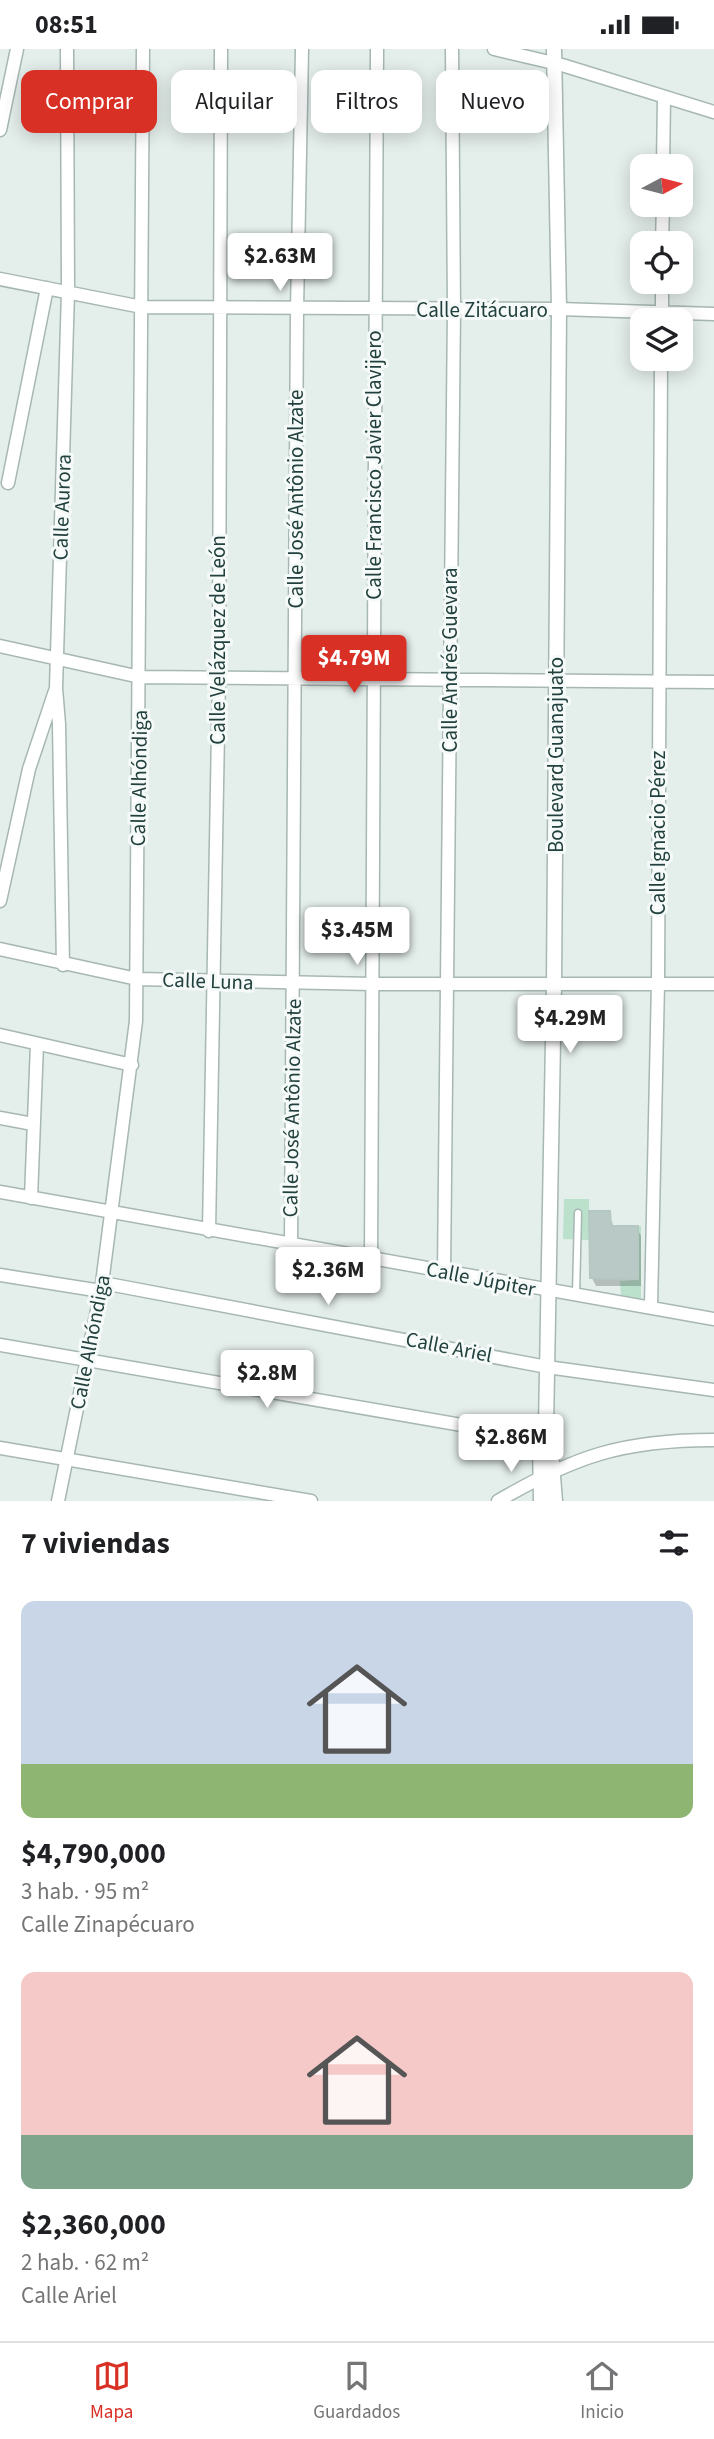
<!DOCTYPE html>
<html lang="es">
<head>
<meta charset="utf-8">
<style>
  body { margin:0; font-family:"Source Sans 3",sans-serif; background:#f2f2f2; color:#202124; height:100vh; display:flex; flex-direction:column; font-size:26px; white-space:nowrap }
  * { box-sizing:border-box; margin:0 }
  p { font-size:23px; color:#757577 }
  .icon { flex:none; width:38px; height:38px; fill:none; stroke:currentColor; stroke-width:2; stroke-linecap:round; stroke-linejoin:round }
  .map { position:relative; height:1452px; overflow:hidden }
  .side { display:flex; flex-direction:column; background:#fff; flex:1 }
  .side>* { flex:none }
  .top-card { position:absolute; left:21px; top:21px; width:672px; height:63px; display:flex; gap:14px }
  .needle { width:46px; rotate:83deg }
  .fabs { position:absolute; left:630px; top:105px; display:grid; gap:14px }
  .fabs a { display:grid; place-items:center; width:63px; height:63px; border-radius:14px; background:#fff; box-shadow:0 4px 18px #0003; font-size:35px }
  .price { position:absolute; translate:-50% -60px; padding:0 16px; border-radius:7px; background:#fff; color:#222; font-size:23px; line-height:46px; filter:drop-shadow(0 2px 4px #0008) }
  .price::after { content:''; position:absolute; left:50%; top:42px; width:21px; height:16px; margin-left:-10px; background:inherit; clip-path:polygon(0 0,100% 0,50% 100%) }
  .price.active { background:#d93025; color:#fff }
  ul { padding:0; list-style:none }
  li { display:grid; align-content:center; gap:14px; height:371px; padding:0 21px }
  li span { display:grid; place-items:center; height:217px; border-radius:14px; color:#555 }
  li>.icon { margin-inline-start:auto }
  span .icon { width:126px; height:126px; fill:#fffc; stroke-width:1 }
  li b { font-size:30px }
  h2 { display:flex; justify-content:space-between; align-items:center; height:84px; padding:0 21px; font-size:30px }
  .chip { padding:0 24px; border-radius:14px; background:#fff; box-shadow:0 4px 18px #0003; font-size:24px; line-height:63px }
  .chip.active { background:#d93025; color:#fff }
  .status { display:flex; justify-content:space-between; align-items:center; height:49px; padding:0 35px; background:#fff; direction:ltr }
  .status svg { height:19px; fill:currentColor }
  .menu { display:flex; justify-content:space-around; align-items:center; height:98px; border-top:2px solid #e0e0e0; background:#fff; font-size:19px; color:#757577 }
  .menu a { display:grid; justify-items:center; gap:4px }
  .menu .active { color:#d93025 }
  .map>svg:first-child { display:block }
</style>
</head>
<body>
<div class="status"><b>08:51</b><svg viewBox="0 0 49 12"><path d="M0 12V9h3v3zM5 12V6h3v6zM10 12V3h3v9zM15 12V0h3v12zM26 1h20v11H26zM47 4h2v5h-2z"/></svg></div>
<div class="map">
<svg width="714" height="1452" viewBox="0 0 714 1452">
  <rect width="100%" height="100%" fill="#e4eeeb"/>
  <!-- green -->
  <path fill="#bbe1cc" d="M564,1150H589V1191L563,1190Z
    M638,1177H641V1250L621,1246L620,1232L638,1231Z"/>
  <!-- shadow -->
  <path fill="#0003" d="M609,1164L614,1179H637L641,1187V1237H596L592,1229Z"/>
  <!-- building -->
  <path fill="#b9c9c5" stroke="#b6c8c4" stroke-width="2" d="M589,1162H610L611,1177H638V1230L590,1229Z"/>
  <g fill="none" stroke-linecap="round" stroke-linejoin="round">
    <defs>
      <path id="service" d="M576,1245L578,1164"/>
      <path id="minor" d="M494,0L562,16L714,63
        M0,81L17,0
        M663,117L664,48
        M662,194L663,156
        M0,230L142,258L559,260L714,265
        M662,271V233
        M8,434L47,239
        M0,597L140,628L714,633
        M0,852L29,720L55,642
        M0,900L137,930L372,935H714
        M63,916L59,675L56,639L68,243L67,0
        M0,986L132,1016
        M0,1069L33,1075
        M0,1143L714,1270
        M31,1149L37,995
        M209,1182L219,627L221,0
        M291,1195L297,261L302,0
        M371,1209L377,0
        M444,1223L454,260L452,0
        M0,1226L101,1242
        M103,1234L547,1318L714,1341
        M651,1257L658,934L661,310
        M0,1296L548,1391
        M0,1399L311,1452
        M58,1452L101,1242L136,972L143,0
        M498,1452C575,1407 623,1391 714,1391"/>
      <path id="tertiary" d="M554,0L559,260L554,936L546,1378L550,1391L555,1452
        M541,1452L540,1391L546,1378"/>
    </defs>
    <!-- service casing -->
    <use href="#service" stroke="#a6b7b4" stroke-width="9"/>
    <!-- minor casing -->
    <use href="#minor" stroke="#a6b7b4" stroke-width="15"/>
    <!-- tertiary casing -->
    <use href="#tertiary" stroke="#a6b7b4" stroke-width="17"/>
    <!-- service -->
    <use href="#service" stroke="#fff" stroke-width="6"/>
    <!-- minor -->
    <use href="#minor" stroke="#fff" stroke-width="12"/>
    <!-- tertiary -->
    <use href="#tertiary" stroke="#fff" stroke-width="14"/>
  </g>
  <g text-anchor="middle" stroke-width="6" stroke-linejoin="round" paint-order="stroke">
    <!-- street labels -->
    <g font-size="21" fill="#22413e" stroke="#f5faf8">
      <text x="482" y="268">Calle Zitácuaro</text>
      <text transform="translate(374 416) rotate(-90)" y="7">Calle Francisco Javier Clavijero</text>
      <text transform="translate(296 450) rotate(-90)" y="7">Calle José Antônio Alzate</text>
      <text transform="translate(62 458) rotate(-88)" y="7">Calle Aurora</text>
      <text transform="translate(218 591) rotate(-90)" y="7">Calle Velázquez de León</text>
      <text transform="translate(450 611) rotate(-90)" y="7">Calle Andrés Guevara</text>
      <text transform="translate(556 706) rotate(-90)" y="7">Boulevard Guanajuato</text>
      <text transform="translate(139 729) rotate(-89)" y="7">Calle Alhóndiga</text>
      <text transform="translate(658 784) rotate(-90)" y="7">Calle Ignacio Pérez</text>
      <text transform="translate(208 932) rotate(2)" y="7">Calle Luna</text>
      <text transform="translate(292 1059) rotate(-89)" y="7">Calle José Antônio Alzate</text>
      <text transform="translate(481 1230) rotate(11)" y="7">Calle Júpiter</text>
      <text transform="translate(90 1293) rotate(-79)" y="7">Calle Alhóndiga</text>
      <text transform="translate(449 1298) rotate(11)" y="7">Calle Ariel</text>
    </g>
  </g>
</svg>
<div class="fabs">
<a><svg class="needle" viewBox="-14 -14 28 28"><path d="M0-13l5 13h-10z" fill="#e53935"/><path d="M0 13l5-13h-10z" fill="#757577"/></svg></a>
<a><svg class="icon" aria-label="locate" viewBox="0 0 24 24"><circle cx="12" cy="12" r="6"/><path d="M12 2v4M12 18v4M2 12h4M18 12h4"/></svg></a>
<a><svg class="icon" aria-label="layers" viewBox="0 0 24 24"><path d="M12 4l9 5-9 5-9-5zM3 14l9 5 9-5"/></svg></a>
</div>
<b class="price" style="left:280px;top:244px">$2.63M</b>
<b class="price active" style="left:354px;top:646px">$4.79M</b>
<b class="price" style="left:357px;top:918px">$3.45M</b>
<b class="price" style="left:570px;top:1006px">$4.29M</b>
<b class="price" style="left:328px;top:1258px">$2.36M</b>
<b class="price" style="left:267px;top:1361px">$2.8M</b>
<b class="price" style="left:511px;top:1425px">$2.86M</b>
<div class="top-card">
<a class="chip active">Comprar</a>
<a class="chip">Alquilar</a>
<a class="chip">Filtros</a>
<a class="chip">Nuevo</a>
</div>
</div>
<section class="side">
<h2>7 viviendas<svg class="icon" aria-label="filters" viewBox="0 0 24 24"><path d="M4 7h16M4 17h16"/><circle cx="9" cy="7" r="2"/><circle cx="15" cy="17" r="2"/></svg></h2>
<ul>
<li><span style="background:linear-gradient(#c9d6e8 75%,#8fb573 0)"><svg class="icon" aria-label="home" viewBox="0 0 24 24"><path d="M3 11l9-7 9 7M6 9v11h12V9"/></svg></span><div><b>$4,790,000</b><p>3 hab. · 95 m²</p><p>Calle Zinapécuaro</p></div></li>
<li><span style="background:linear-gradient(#f6c9c9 75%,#7fa58c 0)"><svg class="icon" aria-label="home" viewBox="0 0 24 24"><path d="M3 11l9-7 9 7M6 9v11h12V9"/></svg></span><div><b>$2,360,000</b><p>2 hab. · 62 m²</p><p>Calle Ariel</p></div></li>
</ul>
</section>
<nav class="menu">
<a class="active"><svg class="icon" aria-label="map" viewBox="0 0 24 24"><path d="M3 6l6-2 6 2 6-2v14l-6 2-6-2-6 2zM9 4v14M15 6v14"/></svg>Mapa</a>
<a><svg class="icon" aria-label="saved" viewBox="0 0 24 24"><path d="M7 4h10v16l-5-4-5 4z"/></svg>Guardados</a>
<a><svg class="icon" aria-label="home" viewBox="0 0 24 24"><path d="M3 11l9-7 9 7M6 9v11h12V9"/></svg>Inicio</a>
</nav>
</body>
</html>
